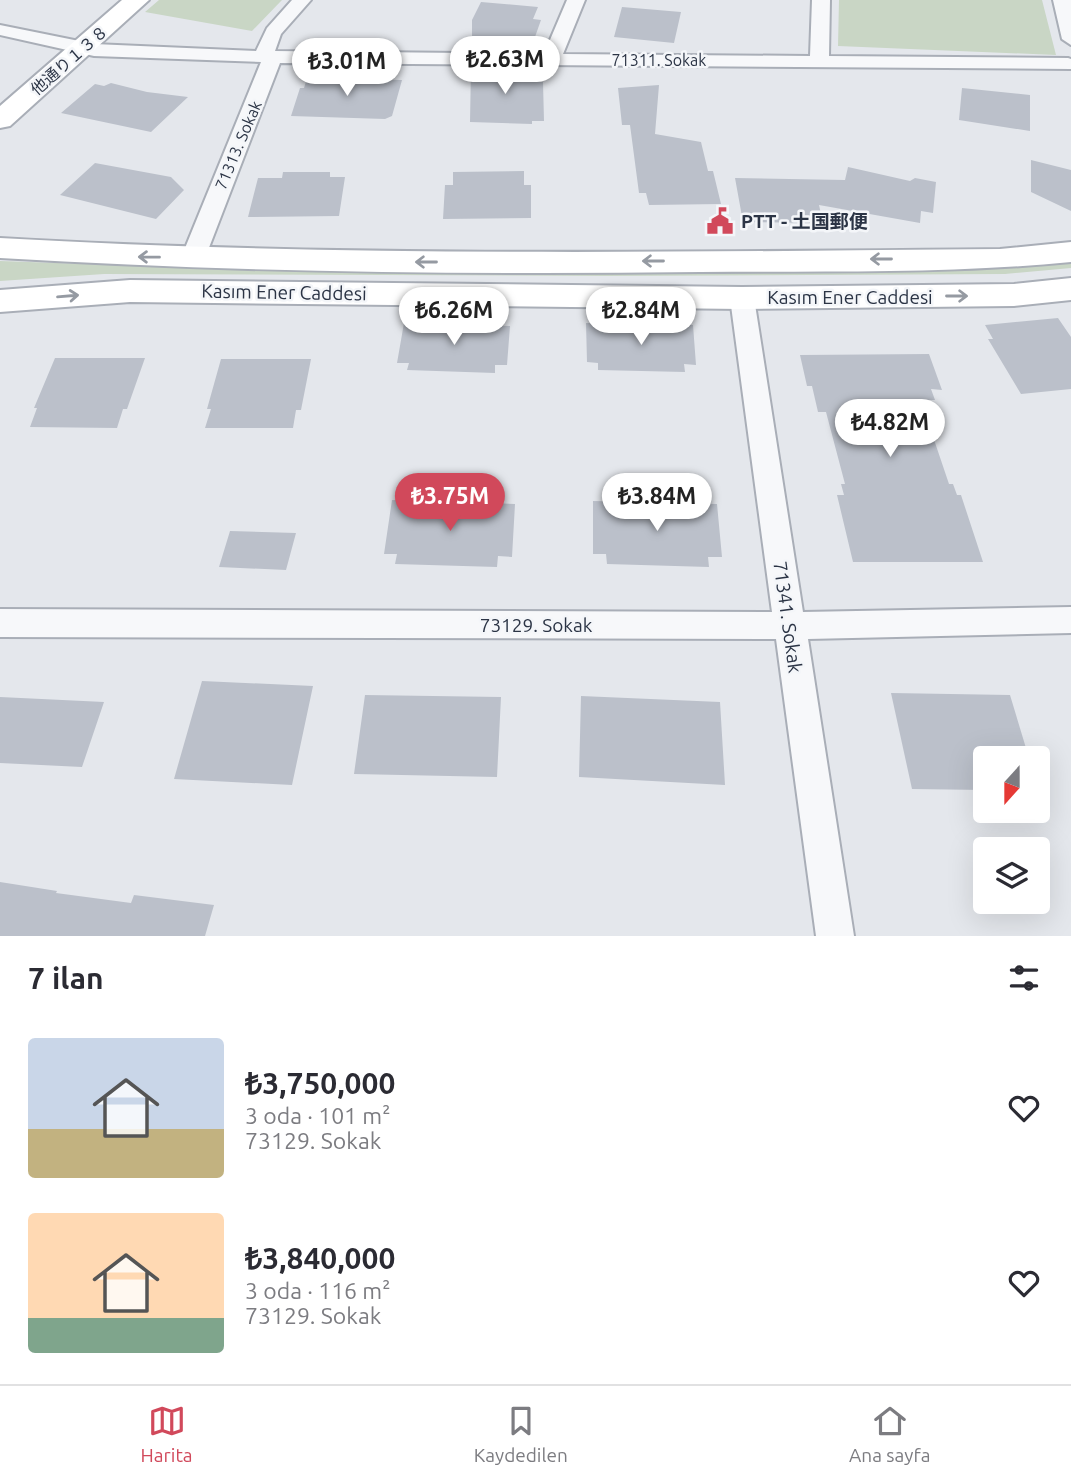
<!DOCTYPE html>
<html lang="tr">
<head>
<meta charset="utf-8">
<style>
  body { margin:0; font-family:Ubuntu,"Noto Sans SC","Noto Sans JP",sans-serif; background:#f7f7f7; color:#2b2b33; height:100vh; display:flex; flex-direction:column; font-size:26px; white-space:nowrap }
  * { box-sizing:border-box; margin:0 }
  p { font-size:23px; color:#7c7c81 }
  .icon { flex:none; width:38px; height:38px; fill:none; stroke:currentColor; stroke-width:2; stroke-linecap:round; stroke-linejoin:round }
  .map { position:relative; height:936px; overflow:hidden }
  .side { display:flex; flex-direction:column; background:#fff; flex:1 }
  .side>* { flex:none }
  .needle { width:46px; rotate:201deg }
  .tools { position:absolute; left:973px; top:746px; display:grid; gap:14px }
  .tools a { display:grid; place-items:center; width:77px; height:77px; border-radius:7px; background:#fff; box-shadow:0 7px 28px #0002; font-size:35px }
  .price { position:absolute; translate:-50% -60px; padding:0 16px; border-radius:24px; background:#fff; color:#222; font-size:23px; line-height:46px; filter:drop-shadow(0 2px 4px #0008) }
  .price::after { content:''; position:absolute; left:50%; top:42px; width:21px; height:16px; margin-left:-10px; background:inherit; clip-path:polygon(0 0,100% 0,50% 100%) }
  .price.current { background:#d1495b; color:#fff }
  ul { padding:0; list-style:none }
  li { display:flex; align-items:center; gap:21px; height:175px; padding:0 28px }
  li span { display:grid; place-items:center; flex:none; width:196px; height:140px; border-radius:7px; color:#555 }
  li>.icon { margin-inline-start:auto }
  span .icon { width:84px; height:84px; fill:#fffc; stroke-width:1 }
  li b { font-size:30px }
  h2 { display:flex; justify-content:space-between; align-items:center; height:84px; padding:0 28px; font-size:30px }
  .dock { display:flex; justify-content:space-around; align-items:center; height:98px; border-top:2px solid #e1e1e2; background:#fff; font-size:19px; color:#7c7c81 }
  .dock a { display:grid; justify-items:center; gap:4px }
  .dock .current { color:#d1495b }
  .map>svg:first-child { display:block }
</style>
</head>
<body>
<div class="map">
<svg width="1071" height="936" viewBox="0 0 1071 936">
  <rect width="100%" height="100%" fill="#e4e7ec"/>
  <!-- green -->
  <path fill="#c9d6c5" d="M159,0H282L252,31L145,12Z
    M839,0H1042L1056,55L838,46Z
    M0,261C233,270 467,272 700,270C823,269 948,273 1071,261V268L1005,274L606,276L104,274L0,281Z"/>
  <!-- building -->
  <path fill="#bbc0ca" d="M481,2L538,7L533,19L541,20L530,51H472V20Z
    M622,7L681,12L674,43L614,37Z
    M471,67L530,68L531,82H543L544,121H532V124L470,122Z
    M307,78L402,80L392,116L385,119L291,116L300,88H304Z
    M111,83L147,92L188,97L151,132L61,113L95,84L104,86Z
    M659,85L655,134L701,142L708,171H713L721,204L649,205L646,193H639L630,125H622L618,88Z
    M962,88L1030,95V131L959,120Z
    M1031,160L1071,170V211L1031,192Z
    M95,163L171,177L184,190L156,219L60,195Z
    M848,167L910,181L915,178L936,182L933,213L921,211L920,223L819,205L823,223L743,222L735,178L845,180Z
    M524,171V185H531V218L443,219L445,185H453V172Z
    M283,172H330V177H345L339,216L248,217L258,178H282Z
    M1058,318L1071,337V389L1021,394L988,339H993L985,325Z
    M404,323L510,326L507,365H495V373L407,370L409,363H397Z
    M586,323L693,325L696,365L684,364L685,372L598,370V363L587,362Z
    M929,354L942,390L931,389L935,400H926L930,412L925,413L949,484H953L957,495H961L983,562H853L837,495H844L841,484H845L826,412H818L812,386H807L800,355Z
    M55,358H145L127,409H123L117,428L30,427L37,408H34Z
    M221,359H311L301,410H296L293,428H205L211,409H207Z
    M392,500L515,504L512,557L498,556L497,567L395,564L397,554H384Z
    M593,501L717,504L722,557H708L709,567L607,564L606,554H593Z
    M230,531L296,533L286,570L219,567Z
    M202,681L313,686L292,785L174,779Z
    M891,693L1010,695L1029,758H985V790L912,789Z
    M365,695L501,697L497,777L354,774Z
    M581,696L720,702L725,785L579,777Z
    M0,697L104,702L82,767L0,763Z
    M0,882L57,891L56,893L131,903L134,895L214,905L205,936H0Z"/>
  <g fill="none" stroke-linecap="round" stroke-linejoin="round">
    <defs>
      <path id="street" d="M292,0H311L281,34L275,51L544,54L567,0H585L563,54L810,56L812,0H830L829,56L1068,58L1071,59V69L280,63L205,258L201,263L193,265L185,263L181,258L261,62L94,56L0,35V25L94,44L256,51L267,28Z
        M1053,0H1071V45L1062,39Z
        M742,290L751,292L754,298L803,612L1071,607V633L808,639L854,936H816L776,639L0,637V609L772,612L730,298L733,292Z"/>
      <path id="secondary" d="M122,0H149L10,126L0,128V106Z
        M0,238C333,257 666,252 1000,249L1071,242V262C948,274 823,271 700,272C466,275 233,272 0,258Z
        M1071,278V300L1014,306L742,309L130,302L0,312V290L130,280L742,287L1014,284Z"/>
    </defs>
    <!-- street casing -->
    <use href="#street" stroke="#a9aeb7" stroke-width="4"/>
    <!-- secondary casing -->
    <use href="#secondary" stroke="#a9aeb7" stroke-width="4"/>
    <!-- street -->
    <use href="#street" fill="#f7f8fa" fill-rule="evenodd"/>
    <!-- secondary -->
    <use href="#secondary" fill="#fff" fill-rule="evenodd"/>
  </g>
  <!-- one-way arrows -->
  <defs><path id="oneway-shaft" d="M-6 0H5M1.5-3L5.5 0L1.5 3" fill="none" stroke-width="1.6" stroke-linecap="round" stroke-linejoin="round" transform="scale(1.75)"/></defs>
  <g stroke="#959aa2">
    <use href="#oneway-shaft" transform="translate(149 257) rotate(-179)"/>
    <use href="#oneway-shaft" transform="translate(881 259) rotate(180)"/>
    <use href="#oneway-shaft" transform="translate(653 261) rotate(180)"/>
    <use href="#oneway-shaft" transform="translate(426 262) rotate(-180)"/>
    <use href="#oneway-shaft" transform="translate(68 296) rotate(-5)"/>
    <use href="#oneway-shaft" transform="translate(957 296)"/>
  </g>
  <!-- icons -->
  <defs>
    <symbol id="civic-bare" viewBox="-9 -9 18 18"><path d="M-.6-6.5H3V-4.5H.6V-3L4-1V1h2V6H-6V1h2V-1L-.6-3ZM-1.2 2.5V6h2.4V2.5Z" fill="#d1495b" stroke="#f4f6f9" stroke-width="2.5" paint-order="stroke"/></symbol>
  </defs>
  <g fill-rule="evenodd">
    <use href="#civic-bare" x="701" y="202" width="38" height="38"/>
  </g>
  <g text-anchor="middle" stroke-width="5" stroke-linejoin="round" paint-order="stroke">
    <!-- far-street labels -->
    <g font-size="16" fill="#2b3445" stroke="#f4f6f9">
      <text transform="translate(69 60) rotate(-41)" y="6">他通り１３８</text>
      <text x="659" y="66">71311. Sokak</text>
      <text transform="translate(238 145) rotate(-67)" y="6">71313. Sokak</text>
    </g>
    <!-- poi labels -->
    <g font-size="19" font-weight="bold" fill="#2b3445" stroke="#f4f6f9" text-anchor="start">
      <text x="741" y="228">PTT - 土国郵便</text>
    </g>
    <!-- street labels -->
    <g font-size="19" fill="#2b3445" stroke="#f4f6f9">
      <text transform="translate(284 292) rotate(1)" y="7">Kasım Ener Caddesi</text>
      <text x="850" y="304">Kasım Ener Caddesi</text>
      <text transform="translate(788 617) rotate(82)" y="7">71341. Sokak</text>
      <text x="536" y="632">73129. Sokak</text>
    </g>
  </g>
</svg>
<div class="tools">
<a><svg class="needle" viewBox="-14 -14 28 28"><path d="M0-13l5 13h-10z" fill="#e53935"/><path d="M0 13l5-13h-10z" fill="#7c7c81"/></svg></a>
<a><svg class="icon" aria-label="layers" viewBox="0 0 24 24"><path d="M12 4l9 5-9 5-9-5zM3 14l9 5 9-5"/></svg></a>
</div>
<b class="price" style="left:505px;top:96px">₺2.63M</b>
<b class="price" style="left:347px;top:98px">₺3.01M</b>
<b class="price" style="left:454px;top:347px">₺6.26M</b>
<b class="price" style="left:641px;top:347px">₺2.84M</b>
<b class="price" style="left:890px;top:459px">₺4.82M</b>
<b class="price current" style="left:450px;top:533px">₺3.75M</b>
<b class="price" style="left:657px;top:533px">₺3.84M</b>
</div>
<section class="side">
<h2>7 ilan<svg class="icon" aria-label="filters" viewBox="0 0 24 24"><path d="M4 7h16M4 17h16"/><circle cx="9" cy="7" r="2"/><circle cx="15" cy="17" r="2"/></svg></h2>
<ul>
<li><span style="background:linear-gradient(#c9d6e8 65%,#c2b280 0)"><svg class="icon" aria-label="home" viewBox="0 0 24 24"><path d="M3 11l9-7 9 7M6 9v11h12V9"/></svg></span><div><b>₺3,750,000</b><p>3 oda · 101 m²</p><p>73129. Sokak</p></div><svg class="icon" aria-label="heart" viewBox="0 0 24 24"><path d="M12 20l-8-8c-3-5 5-10 8-4 3-6 11-1 8 4z"/></svg></li>
<li><span style="background:linear-gradient(#ffd9b3 75%,#7fa58c 0)"><svg class="icon" aria-label="home" viewBox="0 0 24 24"><path d="M3 11l9-7 9 7M6 9v11h12V9"/></svg></span><div><b>₺3,840,000</b><p>3 oda · 116 m²</p><p>73129. Sokak</p></div><svg class="icon" aria-label="heart" viewBox="0 0 24 24"><path d="M12 20l-8-8c-3-5 5-10 8-4 3-6 11-1 8 4z"/></svg></li>
</ul>
</section>
<nav class="dock">
<a class="current"><svg class="icon" aria-label="map" viewBox="0 0 24 24"><path d="M3 6l6-2 6 2 6-2v14l-6 2-6-2-6 2zM9 4v14M15 6v14"/></svg>Harita</a>
<a><svg class="icon" aria-label="saved" viewBox="0 0 24 24"><path d="M7 4h10v16l-5-4-5 4z"/></svg>Kaydedilen</a>
<a><svg class="icon" aria-label="home" viewBox="0 0 24 24"><path d="M3 11l9-7 9 7M6 9v11h12V9"/></svg>Ana sayfa</a>
</nav>
</body>
</html>
